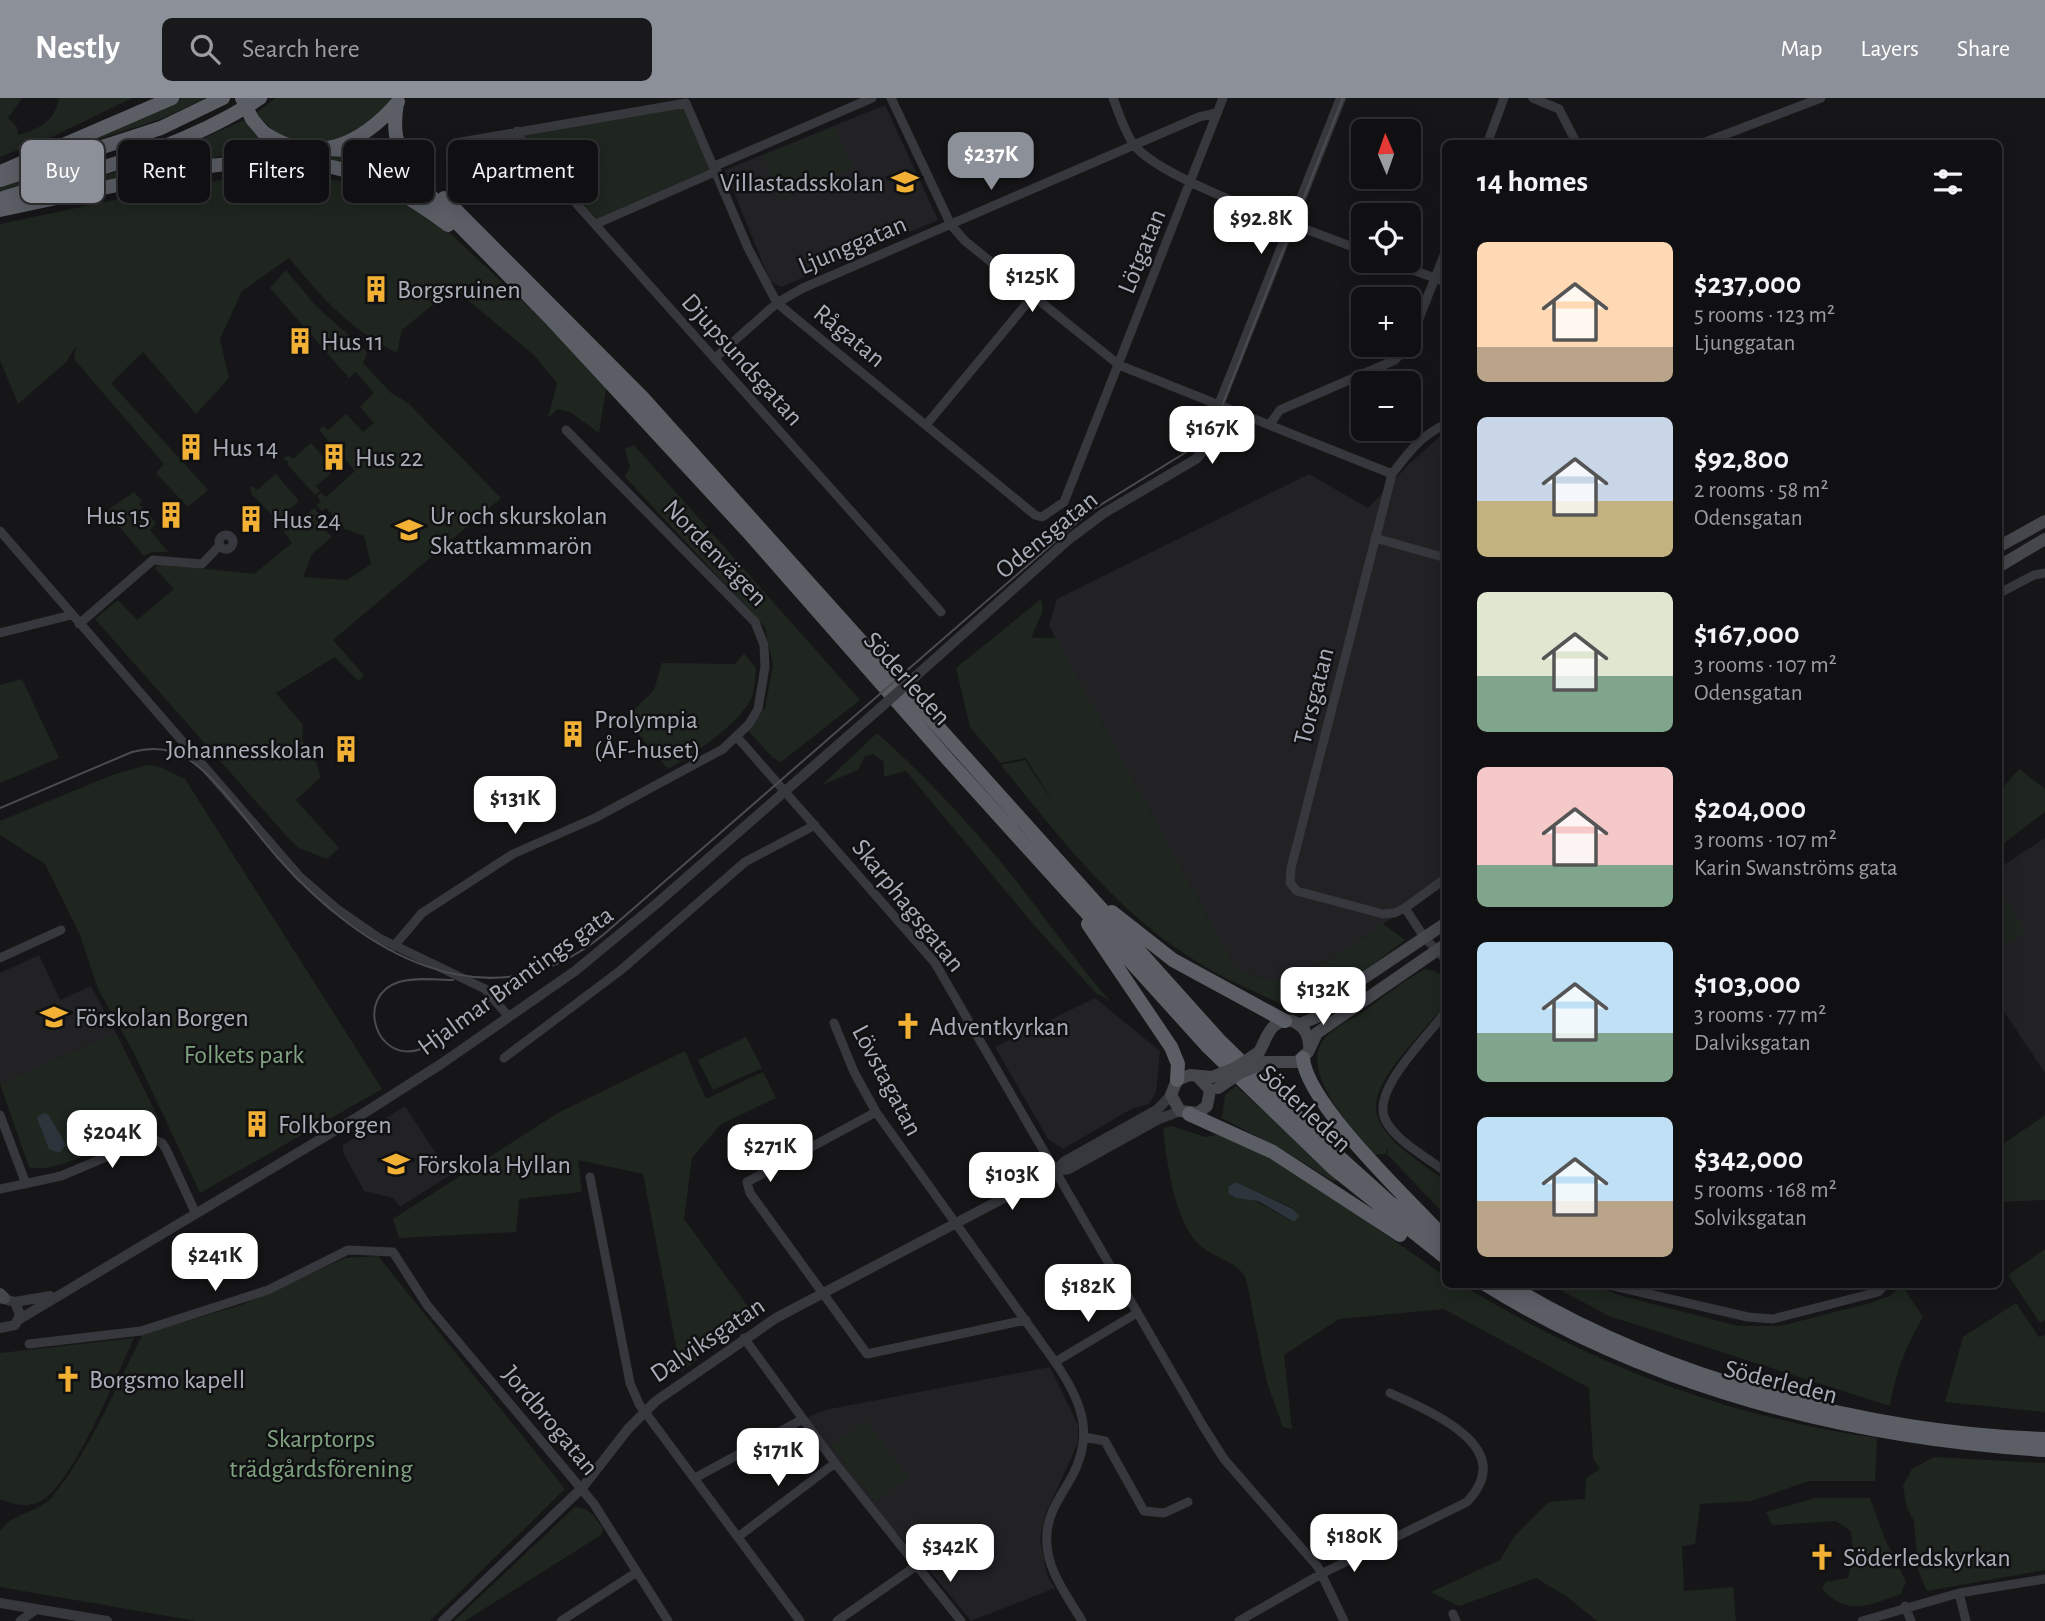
<!DOCTYPE html>
<html lang="en">
<head>
<meta charset="utf-8">
<style>
  body { margin:0; font-family:"Alegreya Sans",sans-serif; background:#19191b; color:#f1f3f6; height:100vh; display:flex; flex-direction:column; font-size:26px; white-space:nowrap }
  * { box-sizing:border-box; margin:0 }
  p { font-size:23px; color:#9c9d9f }
  .icon { flex:none; width:38px; height:38px; fill:none; stroke:currentColor; stroke-width:2; stroke-linecap:round; stroke-linejoin:round }
  .map { position:relative; flex:1; overflow:hidden }
  .sheet { position:absolute; left:1442px; top:42px; width:560px; height:1148px; display:flex; flex-direction:column; background:#101012; border-radius:10px; box-shadow:0 4px 18px #0003,0 0 0 2px #303032 }
  .sheet>* { flex:none }
  .top-card { position:absolute; left:21px; top:42px; width:665px; height:63px; display:flex; gap:14px }
  .needle { width:46px; rotate:358deg }
  .fabs { position:absolute; left:1351px; top:21px; display:grid; gap:14px }
  .fabs a { display:grid; place-items:center; width:70px; height:70px; border-radius:10px; background:#101012; box-shadow:0 4px 18px #0003,0 0 0 2px #303032; font-size:35px }
  .price { position:absolute; translate:-50% -60px; padding:0 16px; border-radius:14px; background:#fff; color:#222; font-size:23px; line-height:46px; filter:drop-shadow(0 2px 4px #0008) }
  .price::after { content:''; position:absolute; left:50%; top:42px; width:21px; height:16px; margin-left:-10px; background:inherit; clip-path:polygon(0 0,100% 0,50% 100%) }
  .price.selected { background:#8c9099; color:#fff }
  ul { padding:0; list-style:none }
  li { display:flex; align-items:center; gap:21px; height:175px; padding:0 35px }
  li span { display:grid; place-items:center; flex:none; width:196px; height:140px; border-radius:10px; color:#555 }
  li>.icon { margin-inline-start:auto }
  span .icon { width:84px; height:84px; fill:#fffc; stroke-width:1 }
  li b { font-size:30px }
  h2 { display:flex; justify-content:space-between; align-items:center; height:84px; padding:0 35px; font-size:30px }
  .pill { padding:0 24px; border-radius:10px; background:#101012; box-shadow:0 4px 18px #0003,0 0 0 2px #303032; font-size:24px; line-height:63px }
  .pill.selected { background:#8c9099; color:#fff }
  header { display:flex; align-items:center; gap:42px; box-sizing:border-box; height:98px; padding:0 35px; background:#8c9099; color:#fff }
  header strong { font-size:33px }
  nav { display:flex; gap:38px; margin-inline-start:auto; font-size:24px }
  .search { width:490px; height:63px; background:#19191b; display:flex; align-items:center; gap:18px; box-sizing:border-box; padding:0 24px; border-radius:10px; color:#9c9d9f; font-size:26px }
  .map>svg:first-child { display:block }
</style>
</head>
<body>
<header>
<strong>Nestly</strong>
<div class="search"><svg class="icon" aria-label="search" viewBox="0 0 24 24"><circle cx="10" cy="10" r="6"/><path d="M15 15l6 6"/></svg>Search here</div>
<nav><a>Map</a><a>Layers</a><a>Share</a></nav>
</header>
<div class="map">
<svg width="2045" height="1523" viewBox="0 0 2045 1523">
  <rect width="100%" height="100%" fill="#161618"/>
  <!-- built -->
  <path fill="#222225" d="M885,7L938,122L781,189L770,183L725,72Z
    M1445,334V784L1332,861L1278,884L1237,873L1049,528L1057,501L1309,376L1368,410L1410,365Z
    M2045,740V975L1999,906V770Z
    M39,857L60,902L91,888L116,935L0,986V875Z
    M1095,900L1160,953L1156,994L1149,1006L1133,1010L1063,1051L1048,1041L995,949Z
    M405,1008L450,1077L400,1109L393,1100L364,1093L343,1054V1047Z
    M1050,1269L1078,1327V1345L1046,1415L1040,1441L1047,1477L1055,1490L971,1523L911,1450L873,1409L807,1320L825,1312Z"/>
  <!-- green -->
  <path fill="#1e261f" fill-rule="evenodd" d="M0,0H22L8,20L17,29L18,37C38,31 55,24 59,0H132L54,38L0,59Z
    M181,0H206L161,21L69,51Z
    M276,0H395L362,31L323,46L297,45L274,34L256,15Z
    M683,5L710,71L597,121L522,38Z
    M244,22L269,47L60,95L53,93L160,60Z
    M835,29L853,71L781,100L763,58Z
    M344,56L380,66L427,105L313,59Z
    M95,58L98,59L97,65L0,95V87Z
    M279,73L351,85L433,119L557,236L606,291L599,335L570,314L558,311L548,320L557,285L535,258L457,193L441,200L402,232L397,255C351,232 321,199 289,160L242,193L220,241L229,280L196,316L143,254L111,285L208,392L188,409L156,375L164,366L74,261L76,248L66,264L18,306L0,262V126L171,90Z
    M286,172L316,208L363,250L367,255L363,265L390,294L408,305L501,400L333,542L364,577L358,583L335,559L276,595L303,627L302,643L313,655L321,679L296,702L339,750L327,761L299,750L290,742L95,521L118,502L137,522L174,491L155,470L161,466L254,476L292,445L282,431L287,426L291,430L314,410L319,416L315,420L332,439L312,456L303,479L347,482L371,466L364,438L345,431L326,410L322,413L316,407L321,404L317,399L321,395L326,399L355,373L319,332L323,328L328,332L346,316L363,334L374,325L360,309L374,295L356,274L349,280L270,190Z
    M311,345L335,372L316,388L320,393L315,397L287,366L289,364L283,361L288,357L293,361Z
    M634,347L860,602L781,664L773,660L748,633L765,610L773,567L765,529L625,379L630,369L625,351Z
    M276,376L299,403L281,419L284,424L281,426L252,397L250,390L253,388L257,392Z
    M134,394L142,403L139,406L156,425L150,432L168,454H152L144,458L106,413Z
    M1041,501L1043,512L1031,540H1056L1237,873L1278,884L1332,861L1383,826L1405,842L1314,912C1290,912 1270,901 1249,891C1136,841 1076,759 1001,667L1025,662L1055,708L1026,660L1000,665L970,629L956,570Z
    M744,555L756,570C755,580 755,594 750,603C736,628 693,657 668,671L625,621L654,592L662,565L735,566Z
    M22,581L59,660L0,685V587Z
    M877,635C926,679 972,728 1014,780C1046,821 1076,864 1110,903L1096,895L1032,825L906,673L884,679V664L873,656L865,658L858,672L822,687Z
    M147,667L160,669L185,681L382,991L200,1095L134,955L98,891L80,837L45,766L0,737V723L115,676Z
    M2019,671L2045,691V714L1999,749V694Z
    M2005,802L2026,834L1999,852V806Z
    M1425,871C1444,873 1451,886 1446,905C1444,911 1436,917 1432,922C1415,943 1368,988 1377,1017C1385,1045 1423,1065 1445,1083V1117L1387,1056L1388,1049L1385,1056L1375,1057C1353,1032 1294,969 1327,938C1337,928 1351,921 1363,914C1383,899 1403,883 1425,871Z
    M116,935L159,1021C132,1034 56,1079 29,1069L0,986Z
    M746,939L762,970L713,992L698,962Z
    M685,953L706,1001L763,974L776,1000L720,1027L692,1060L684,1121L755,1218L681,1274L643,1076L578,1062L582,1094L519,1101L516,1134L399,1140L393,1121L558,1015Z
    M1236,988L1338,1081L1334,1084L1285,1053L1222,1020L1225,997Z
    M2045,1017V1102L1999,1104V1049Z
    M1172,1028L1205,1039L1222,1036L1261,1054L1313,1086L1445,1178L1446,1186L1460,1187C1492,1204 1525,1224 1558,1240C1656,1290 1768,1325 1877,1340L1875,1383H1809L1751,1403L1700,1406L1695,1446L1682,1448L1684,1493L1733,1489L1736,1523H1597L1566,1498L1536,1480L1459,1508L1431,1494L1500,1462L1514,1439L1549,1404L1585,1401L1586,1380L1600,1371L1593,1360L1589,1290L1444,1211L1339,1221L1284,1257L1292,1331L1283,1329L1267,1285L1246,1180C1235,1162 1218,1162 1202,1149C1174,1126 1167,1064 1163,1030ZM1236,1084L1293,1110V1124L1229,1088Z
    M2045,1151V1222L2040,1225L2008,1177Z
    M378,1158L565,1391L430,1523H196L0,1489V1433C14,1413 38,1416 53,1398C91,1350 115,1291 143,1236L241,1207L345,1160Z
    M1551,1187H1594L1622,1198L1738,1228H1780L1870,1205L1890,1198L1902,1187L1923,1219C1906,1248 1895,1275 1890,1308L1609,1218Z
    M2016,1205L2039,1239L2045,1237V1314L1945,1304L1963,1239Z
    M134,1240C117,1276 74,1385 41,1403C27,1410 14,1407 0,1401V1255Z
    M866,1323L908,1379L875,1404L832,1348Z
    M1934,1359L2045,1365V1472L1927,1493L1918,1472L1914,1423L1907,1410L1903,1388L1912,1371Z
    M1815,1400H1870L1885,1441L1906,1484L1901,1496C1869,1507 1848,1519 1822,1491L1826,1484L1848,1480L1853,1455L1851,1433L1836,1423L1772,1427L1766,1414Z
    M575,1409C590,1409 595,1419 603,1431L601,1437L465,1523H454Z"/>
  <!-- water -->
  <path fill="#2c353c" d="M43,1015L48,1016L66,1047L59,1055L49,1051L37,1020Z
    M1236,1084L1293,1111L1299,1118L1294,1124L1258,1103L1236,1100L1228,1095L1229,1088Z"/>
  <g fill="none" stroke-linecap="round" stroke-linejoin="round">
    <!-- minor -->
    <path stroke="#37383d" stroke-width="9" d="M891,0L951,127L965,143L1119,267L1392,376
      M1113,0C1119,15 1125,36 1135,48C1164,84 1314,133 1363,153
      M1533,0L1559,11L1577,46
      M517,33L524,47L550,76L941,514
      M455,45L686,5L748,150L777,205L1035,417L1042,419L1064,404L1223,0
      M1487,46L1504,0
      M1700,46L1821,0
      M715,68L872,0
      M596,126L717,73
      M1388,163L1446,184
      M1409,246L1446,152
      M715,260L777,205L803,190L1199,19L1216,15
      M1270,326L1280,312L1395,262L1409,247
      M926,327L1033,198
      M0,433L300,779L337,811L379,840L485,891L509,919
      M219 444a7 7 0 1 1 14 0a7 7 0 1 1-14 0Z
      M1375,440L1446,460
      M1998,496L2034,477L2045,475
      M79,526L153,462L202,466L220,447
      M0,535L71,517
      M737,639L935,865L1203,1328L1224,1361L1318,1469L1344,1523
      M1446,780L1405,810L1424,839L1446,862
      M1405,810L1394,815L1383,816L1297,793L1290,785L1291,770L1392,376C1409,354 1420,338 1446,326
      M394,848L422,815L513,756L595,720L723,651L749,626L758,611L765,569L764,547L755,524L566,332
      M0,860L61,832
      M1446,913C1429,938 1371,991 1385,1021C1395,1043 1427,1059 1446,1074
      M834,925L854,974L876,1014L1055,1264C1084,1306 1096,1340 1067,1387C1058,1402 1048,1417 1047,1436C1044,1469 1066,1496 1082,1523
      M504,960L621,872L745,764L815,727
      M876,1014L747,1084L750,1095L867,1256L1026,1222
      M0,1017L26,1086
      M590,1079L630,1285L639,1306L800,1523
      M0,1091L61,1078L151,1040L162,1045L166,1051L196,1116
      M1605,1186L1748,1219L1773,1221L1878,1194L1886,1186
      M744,1240L835,1365L961,1523
      M29,1246L141,1233L268,1192L348,1152L393,1154L427,1207L594,1406L668,1523
      M1055,1264L1137,1215
      M1084,1339L1105,1343L1144,1413L1164,1415L1188,1404
      M695,1380L803,1321
      M738,1439L835,1365
      M1959,1495L1966,1523
      M1905,1508L1911,1523
      M1453,1516L1456,1523
      M20,1523L37,1511
      M561,1523L637,1474
      M837,1523L916,1468
      M1239,1523L1323,1475L1467,1404C1520,1348 1428,1313 1390,1295
      M1862,1523L1959,1495L2045,1481"/>
    <!-- tertiary -->
    <path stroke="#37383d" stroke-width="10" d="M917,577L1068,442L1104,415L1196,361L1208,347L1219,307L1341,0
      M1055,1073L1069,1071L1159,1021L1180,1013
      M0,1200L15,1204L20,1217L15,1227L0,1230
      M15,1204L50,1198
      M18,1222L361,1017L441,966L575,873L655,807L879,611
      M0,1505L107,1523
      M443,1523L582,1390L628,1331L656,1303L776,1220L1055,1073L1065,1063L1158,1011L1171,997"/>
    <!-- secondary -->
    <path stroke="#45474d" stroke-width="12" d="M1998,449L2045,423
      M1998,469L2045,441
      M1300,926L1320,918L1361,882L1446,825
      M1259,954C1264,946 1267,934 1274,928C1290,914 1309,929 1309,948
      M1266,964H1297L1308,954L1317,935L1446,846
      M1198,979L1210,992L1207,1008L1198,1015L1180,1013L1171,997L1177,982L1190,977L1212,979
      M0,1196L4,1200"/>
    <!-- trunk -->
    <path stroke="#5b5e65" stroke-width="14" d="M397,5C390,46 401,58 429,86
      M263,34C314,69 361,47 398,4
      M329,51L364,53L379,59L420,87L551,221L748,434L951,665L1208,949L1333,1070L1446,1160
      M261,55L292,50
      M203,69C304,55 366,64 448,127
      M3,73L172,0
      M0,82L161,30L223,0
      M444,100L643,300L1219,942L1337,1057L1388,1103L1446,1146
      M0,101C89,73 181,52 260,0
      M0,112L211,67
      M1112,814L1173,862L1285,923
      M1088,826L1171,949L1178,966L1177,982
      M1303,960C1306,1004 1405,1098 1437,1132
      M1189,1016L1273,1054L1400,1137
      M1485,1186C1652,1290 1849,1340 2045,1352
      M1507,1186C1660,1280 1866,1335 2045,1341"/>
    <!-- tram -->
    <path stroke="#4a4c52" stroke-width="2" d="M0,710L132,654C151,649 171,650 188,661C217,679 253,732 277,759C361,854 488,931 603,837L1089,414L1201,345L1218,318L1343,0
      M453,882C436,882 415,879 399,884C354,898 376,967 421,951C451,940 486,899 517,882"/>
    <!-- tertiary-bridge -->
    <path stroke="#37383d" stroke-width="10" d="M879,611L917,577"/>
    <!-- secondary-bridge -->
    <path stroke="#45474d" stroke-width="12" d="M1212,979L1237,969L1259,954
      M1218,990L1240,975L1266,964"/>
    <!-- trunk-bridge -->
    <path stroke="#5b5e65" stroke-width="14" d="M242,0L252,21L263,34"/>
  </g>
  <!-- icons -->
  <defs>
    <symbol id="school-bare" viewBox="-9 -9 18 18"><path d="M0-5L7-2L0 1L-7-2ZM-4 1L0 2.5L4 1V4Q0 6-4 4Z" fill="#f2b134" stroke="#111113" stroke-width="2.5" paint-order="stroke"/></symbol>
    <symbol id="building-bare" viewBox="-9 -9 18 18"><path d="M-4-6H4V6H1V3H-1V6H-4ZM-2.5-4.3h1.7v1.8h-1.7ZM.8-4.3h1.7v1.8H.8ZM-2.5-1h1.7V.8h-1.7ZM.8-1h1.7V.8H.8Z" fill="#f2b134" stroke="#111113" stroke-width="2.5" paint-order="stroke"/></symbol>
    <symbol id="church-bare" viewBox="-9 -9 18 18"><path d="M-1.2-6h2.4v3.5h3.3v2.4h-3.3V6h-2.4V-.1h-3.3v-2.4h3.3Z" fill="#f2b134" stroke="#111113" stroke-width="2.5" paint-order="stroke"/></symbol>
  </defs>
  <g fill-rule="evenodd">
    <use href="#school-bare" x="886" y="65" width="38" height="38"/>
    <use href="#building-bare" x="357" y="172" width="38" height="38"/>
    <use href="#building-bare" x="281" y="224" width="38" height="38"/>
    <use href="#building-bare" x="172" y="330" width="38" height="38"/>
    <use href="#building-bare" x="315" y="340" width="38" height="38"/>
    <use href="#building-bare" x="152" y="398" width="38" height="38"/>
    <use href="#building-bare" x="232" y="402" width="38" height="38"/>
    <use href="#school-bare" x="390" y="413" width="38" height="38"/>
    <use href="#building-bare" x="554" y="617" width="38" height="38"/>
    <use href="#building-bare" x="327" y="632" width="38" height="38"/>
    <use href="#school-bare" x="35" y="900" width="38" height="38"/>
    <use href="#church-bare" x="889" y="909" width="38" height="38"/>
    <use href="#building-bare" x="238" y="1007" width="38" height="38"/>
    <use href="#school-bare" x="377" y="1047" width="38" height="38"/>
    <use href="#church-bare" x="49" y="1262" width="38" height="38"/>
    <use href="#church-bare" x="1803" y="1440" width="38" height="38"/>
  </g>
  <g text-anchor="middle" stroke-width="5" stroke-linejoin="round" paint-order="stroke">
    <!-- poi labels -->
    <g font-size="26" fill="#a8adb8" stroke="#111113" text-anchor="start">
      <text x="884" y="93" text-anchor="end">Villastadsskolan</text>
      <text x="397" y="200">Borgsruinen</text>
      <text x="321" y="252">Hus 11</text>
      <text x="212" y="358">Hus 14</text>
      <text x="355" y="368">Hus 22</text>
      <text x="150" y="426" text-anchor="end">Hus 15</text>
      <text x="430" y="426">Ur och skurskolan<tspan x="430" dy="30">Skattkammarön</tspan></text>
      <text x="272" y="430">Hus 24</text>
      <text x="594" y="630">Prolympia<tspan x="594" dy="30">(ÅF-huset)</tspan></text>
      <text x="325" y="660" text-anchor="end">Johannesskolan</text>
      <text x="75" y="928">Förskolan Borgen</text>
      <text x="929" y="937">Adventkyrkan</text>
      <text x="278" y="1035">Folkborgen</text>
      <text x="417" y="1075">Förskola Hyllan</text>
      <text x="89" y="1290">Borgsmo kapell</text>
      <text x="1843" y="1468">Söderledskyrkan</text>
    </g>
    <!-- street labels -->
    <g font-size="26" fill="#a8adb8" stroke="#111113">
      <text transform="translate(852 146) rotate(-23)" y="9">Ljunggatan</text>
      <text transform="translate(1141 153) rotate(-68)" y="9">Lötgatan</text>
      <text transform="translate(850 237) rotate(39)" y="9">Rågatan</text>
      <text transform="translate(743 261) rotate(48)" y="9">Djupsundsgatan</text>
      <text transform="translate(1046 436) rotate(-39)" y="9">Odensgatan</text>
      <text transform="translate(716 454) rotate(46)" y="9">Nordenvägen</text>
      <text transform="translate(908 580) rotate(48)" y="9">Söderleden</text>
      <text transform="translate(1313 598) rotate(-76)" y="9">Torsgatan</text>
      <text transform="translate(909 807) rotate(51)" y="9">Skarphagsgatan</text>
      <text transform="translate(515 882) rotate(-36)" y="9">Hjalmar Brantings gata</text>
      <text transform="translate(888 982) rotate(62)" y="9">Lövstagatan</text>
      <text transform="translate(1306 1010) rotate(43)" y="9">Söderleden</text>
      <text transform="translate(707 1241) rotate(-34)" y="9">Dalviksgatan</text>
      <text transform="translate(1781 1283) rotate(14)" y="9">Söderleden</text>
      <text transform="translate(551 1322) rotate(50)" y="9">Jordbrogatan</text>
    </g>
    <!-- park labels -->
    <g font-size="26" fill="#7fa381" stroke="#111113">
      <text x="244" y="965">Folkets park</text>
      <text x="321" y="1349">Skarptorps<tspan x="321" dy="30">trädgårdsförening</tspan></text>
    </g>
  </g>
</svg>
<div class="fabs">
<a><svg class="needle" viewBox="-14 -14 28 28"><path d="M0-13l5 13h-10z" fill="#e53935"/><path d="M0 13l5-13h-10z" fill="#9c9d9f"/></svg></a>
<a><svg class="icon" aria-label="locate" viewBox="0 0 24 24"><circle cx="12" cy="12" r="6"/><path d="M12 2v4M12 18v4M2 12h4M18 12h4"/></svg></a>
<a>+</a>
<a>−</a>
</div>
<b class="price selected" style="left:991px;top:94px">$237K</b>
<b class="price" style="left:1261px;top:158px">$92.8K</b>
<b class="price" style="left:1032px;top:216px">$125K</b>
<b class="price" style="left:1212px;top:368px">$167K</b>
<b class="price" style="left:515px;top:738px">$131K</b>
<b class="price" style="left:1323px;top:929px">$132K</b>
<b class="price" style="left:112px;top:1072px">$204K</b>
<b class="price" style="left:770px;top:1086px">$271K</b>
<b class="price" style="left:1012px;top:1114px">$103K</b>
<b class="price" style="left:215px;top:1195px">$241K</b>
<b class="price" style="left:1088px;top:1226px">$182K</b>
<b class="price" style="left:778px;top:1390px">$171K</b>
<b class="price" style="left:1354px;top:1476px">$180K</b>
<b class="price" style="left:950px;top:1486px">$342K</b>
<div class="top-card">
<a class="pill selected">Buy</a>
<a class="pill">Rent</a>
<a class="pill">Filters</a>
<a class="pill">New</a>
<a class="pill">Apartment</a>
</div>
<section class="sheet">
<h2>14 homes<svg class="icon" aria-label="filters" viewBox="0 0 24 24"><path d="M4 7h16M4 17h16"/><circle cx="9" cy="7" r="2"/><circle cx="15" cy="17" r="2"/></svg></h2>
<ul>
<li><span style="background:linear-gradient(#ffd9b3 75%,#b9a48a 0)"><svg class="icon" aria-label="home" viewBox="0 0 24 24"><path d="M3 11l9-7 9 7M6 9v11h12V9"/></svg></span><div><b>$237,000</b><p>5 rooms · 123 m²</p><p>Ljunggatan</p></div></li>
<li><span style="background:linear-gradient(#c9d6e8 60%,#c2b280 0)"><svg class="icon" aria-label="home" viewBox="0 0 24 24"><path d="M3 11l9-7 9 7M6 9v11h12V9"/></svg></span><div><b>$92,800</b><p>2 rooms · 58 m²</p><p>Odensgatan</p></div></li>
<li><span style="background:linear-gradient(#dfe7d0 60%,#7fa58c 0)"><svg class="icon" aria-label="home" viewBox="0 0 24 24"><path d="M3 11l9-7 9 7M6 9v11h12V9"/></svg></span><div><b>$167,000</b><p>3 rooms · 107 m²</p><p>Odensgatan</p></div></li>
<li><span style="background:linear-gradient(#f6c9c9 70%,#7fa58c 0)"><svg class="icon" aria-label="home" viewBox="0 0 24 24"><path d="M3 11l9-7 9 7M6 9v11h12V9"/></svg></span><div><b>$204,000</b><p>3 rooms · 107 m²</p><p>Karin Swanströms gata</p></div></li>
<li><span style="background:linear-gradient(#bfe0f5 65%,#7fa58c 0)"><svg class="icon" aria-label="home" viewBox="0 0 24 24"><path d="M3 11l9-7 9 7M6 9v11h12V9"/></svg></span><div><b>$103,000</b><p>3 rooms · 77 m²</p><p>Dalviksgatan</p></div></li>
<li><span style="background:linear-gradient(#bfe0f5 60%,#b9a48a 0)"><svg class="icon" aria-label="home" viewBox="0 0 24 24"><path d="M3 11l9-7 9 7M6 9v11h12V9"/></svg></span><div><b>$342,000</b><p>5 rooms · 168 m²</p><p>Solviksgatan</p></div></li>
</ul>
</section>
</div>
</body>
</html>
